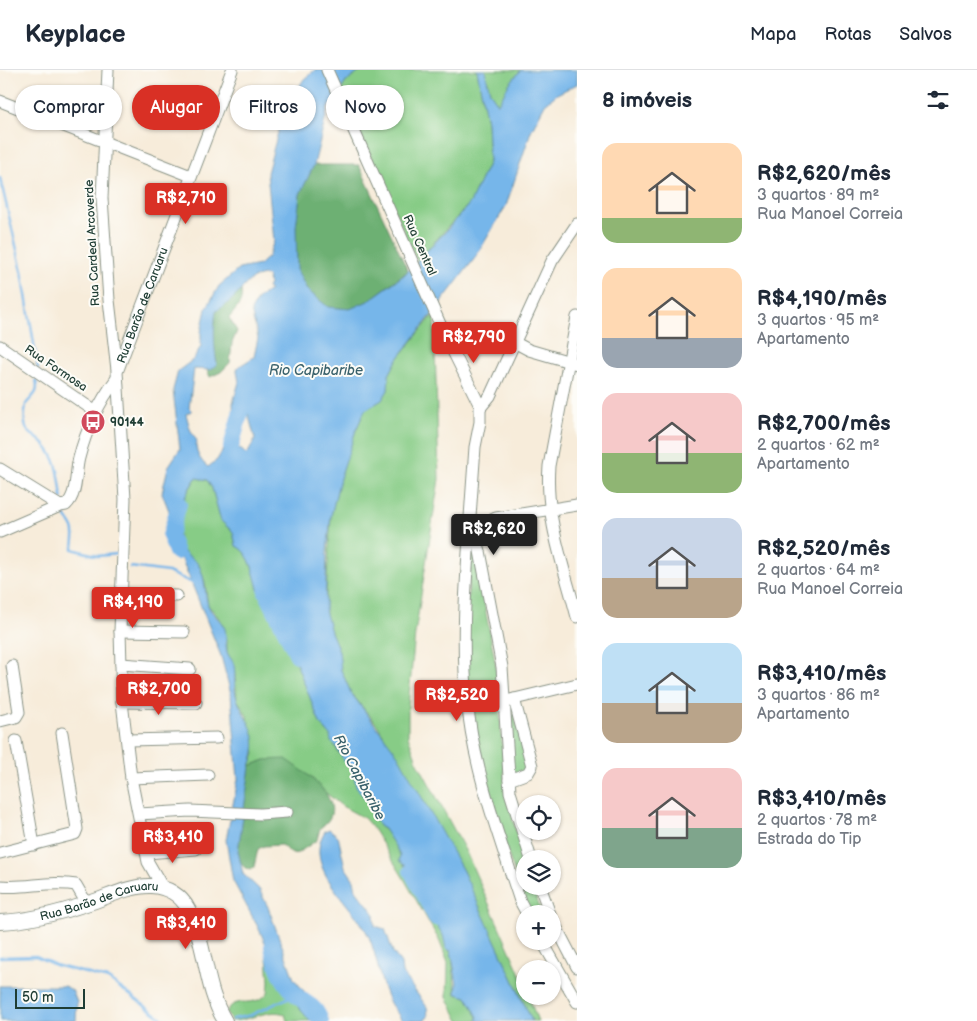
<!DOCTYPE html>
<html lang="pt">
<head>
<meta charset="utf-8">
<style>
  body { margin:0; font-family:"Balsamiq Sans",sans-serif; background:#f6f6f7; color:#1f2937; height:100vh; display:flex; flex-direction:column; font-size:19px; white-space:nowrap }
  * { box-sizing:border-box; margin:0 }
  p { font-size:16px; color:#747a83 }
  .icon { flex:none; width:28px; height:28px; fill:none; stroke:currentColor; stroke-width:2; stroke-linecap:round; stroke-linejoin:round }
  .map { position:relative; flex:1; overflow:hidden }
  .side { display:flex; flex-direction:column; background:#fff; width:400px }
  .side>* { flex:none }
  .guide { position:absolute; left:15px; top:15px; width:475px; height:45px; display:flex; gap:10px }
  .buttons { position:absolute; left:516px; top:725px; display:grid; gap:10px }
  .buttons a { display:grid; place-items:center; width:45px; height:45px; border-radius:50%; background:#fff; box-shadow:0 1px 4px #0004; font-size:25px }
  .scale { position:absolute; left:15px; bottom:12px; width:70px; box-sizing:border-box; padding-left:5px; border:2px solid #1f3d34; border-top:0; font-size:14px; line-height:18px; white-space:nowrap; color:#1f3d34; -webkit-text-stroke:4px #fdfcf7; paint-order:stroke }
  .price { position:absolute; translate:-50% -42px; padding:0 11px; border-radius:5px; background:#d93025; color:#fff; font-size:16px; line-height:32px; filter:drop-shadow(0 1px 2px #0008) }
  .price::after { content:''; position:absolute; left:50%; top:30px; width:15px; height:11px; margin-left:-8px; background:inherit; clip-path:polygon(0 0,100% 0,50% 100%) }
  .price.current { background:#222; color:#fff }
  ul { padding:0; list-style:none }
  li { display:flex; align-items:center; gap:15px; height:125px; padding:0 25px }
  li span { display:grid; place-items:center; flex:none; width:140px; height:100px; border-radius:15px; color:#555 }
  li>.icon { margin-inline-start:auto }
  span .icon { width:60px; height:60px; fill:#fffc; stroke-width:1 }
  li b { font-size:21px }
  h2 { display:flex; justify-content:space-between; align-items:center; height:60px; padding:0 25px; font-size:21px }
  .chip { padding:0 18px; border-radius:22px; background:#fff; box-shadow:0 1px 4px #0004; font-size:18px; line-height:45px }
  .chip.current { background:#d93025; color:#fff }
  header { display:flex; align-items:center; gap:30px; box-sizing:border-box; height:70px; padding:0 25px; background:#fff; border-bottom:1px solid #e0e1e3 }
  header strong { font-size:24px }
  nav { display:flex; gap:28px; margin-inline-start:auto; font-size:18px }
  main { display:flex; flex:1; min-height:0 }
  .map>svg:first-child { display:block }
</style>
</head>
<body>
<header>
<strong>Keyplace</strong>
<nav><a>Mapa</a><a>Rotas</a><a>Salvos</a></nav>
</header>
<main>
<div class="map">
<svg width="577" height="951" viewBox="0 0 577 951">
  <rect width="100%" height="100%" fill="#fdfcf7"/>
  <filter id="ink" filterUnits="userSpaceOnUse"><feTurbulence type="fractalNoise" baseFrequency=".02" numOctaves="2"/><feDisplacementMap in="SourceGraphic" scale="10" xChannelSelector="R" yChannelSelector="G"/><feConvolveMatrix kernelMatrix="1 2 1 2 8 2 1 2 1" color-interpolation-filters="sRGB"/></filter>
  <filter id="wash" filterUnits="userSpaceOnUse"><feTurbulence type="fractalNoise" baseFrequency=".0096" numOctaves="4" result="noise"/><feDisplacementMap in="SourceGraphic" scale="20" xChannelSelector="R" yChannelSelector="G"/><feGaussianBlur stdDeviation="1.12" result="paint"/><feColorMatrix in="noise" values="0 0 0 0 0 0 0 0 0 0 0 0 0 0 0 0 0 1.4 0 .05"/><feComposite in="paint" operator="in"/></filter>
  <g filter="url(#wash)">
    <rect width="100%" height="100%" fill="#f7ecda"/>
    <!-- green -->
    <path fill="#87cc86" stroke="#53845d" d="M362,0H477L487,52L489,92L470,133L417,191L341,20L346,12Z
      M485,0H521L509,14L498,35L490,22Z
      M434,244L439,409L415,564L408,636V666L417,691L466,782L525,915V926H528L538,951H532L463,801L378,656L351,623L341,600L339,581L331,562L325,540L331,446L340,408L356,360L365,340L382,330L388,320L389,305L397,290Z
      M196,408L207,410L212,418L221,451L233,462L236,476C255,485 254,515 263,532C265,536 270,539 273,543L278,539L287,555V570L320,653L330,665L338,682L352,698L379,756C391,763 399,782 403,795L407,797L418,819L428,825V841L443,865L452,886L456,924L467,927L478,947L477,951H459L447,927L448,893L439,870L403,807L372,757L364,748L342,736L326,723L311,707L265,690L250,696L255,683L247,646L237,629L234,596L227,582V570L222,552L208,535L205,512L199,495L183,482L179,473L178,447L183,430Z
      M473,474L496,596L506,724L525,794V816H532L542,844H529C505,775 479,706 469,633C462,581 467,526 473,474Z
      M514,644L529,698L514,706L511,698V649Z
      M266,875L290,927L310,951H287L285,944C268,938 249,951 231,951L226,942C237,924 252,940 268,923L269,912Z"/>
    <!-- forest -->
    <path fill="#6db073" stroke="#467654" d="M314,95H359L408,201L368,231L350,239L328,237L307,220L297,201L296,157L300,124Z
      M241,220C244,233 236,239 229,248L237,261L232,273L230,293L221,302L210,307L207,300H210L217,292C213,282 214,251 216,241Z
      M286,689C305,702 354,735 320,758L317,770L298,783L292,784L281,775L264,776L258,779L254,797L250,800C241,798 240,790 238,781L250,696L265,690Z"/>
    <!-- water -->
    <path fill="#76b6ea" stroke="#4a7a8f" fill-rule="evenodd" d="M315,0H362L346,12L328,38L314,95L300,124L296,157L297,200L307,220L328,237L350,239L368,231L404,205L447,160L470,133L489,92L487,52L477,0H485L490,22L498,34L509,14L521,0H577V14L557,24L545,34L531,61L506,136L475,188L397,290L389,305L388,320L382,330L365,340L356,360L340,408L331,446L327,481L325,540L331,562L339,581L341,600L351,623L398,685L463,801L532,951H477L478,947L467,927L456,924L457,914L451,881L446,879L443,865L424,835L428,825L412,815L409,808L411,807L407,797L399,791L400,786L395,776L384,759L379,756L368,732L356,717L353,698L344,691L335,675L331,672L330,665L320,653L287,570V555L278,539L273,544C270,540 265,536 263,532C254,515 255,485 236,476L233,462L221,451L212,418L207,410L196,408C184,425 167,463 184,482C188,487 195,489 198,494C206,506 204,522 208,535C211,544 221,549 225,559C227,567 225,574 227,582C228,586 233,590 234,595C236,606 233,618 237,629C248,656 262,664 250,696L238,781L243,804L259,819L268,837L294,909L329,951H310L290,927L258,857L233,811L226,770L238,709L231,624L221,586L192,514L183,492L172,479L170,465L173,451L162,423L168,397L180,379L173,320L178,301L194,289L201,276V262L206,239L219,216L239,199L259,195L268,187L274,171L267,103L284,40L304,9ZM265,205L268,207L269,214L267,218L270,220L258,228L251,241L258,268L254,287L238,297L237,301L239,312L233,333L234,352L236,349L240,350L243,343H248L255,369L248,383L246,384C239,377 234,375 224,378L217,390L208,397C200,391 194,380 197,371L190,359L186,344L192,341L189,338L194,299L210,300L217,295C214,278 213,258 216,241C223,237 236,227 240,221C249,211 251,207 265,205Z
      M329,759L338,766L345,797L354,810L356,820L374,843L375,856L385,859L393,882L401,894L402,903L427,937L428,947L423,951H402C398,942 391,937 388,929C379,909 377,886 369,867C355,835 301,799 325,761Z
      M0,916H64L72,920L77,932L76,951H0Z"/>
    <g fill="none" stroke-linecap="round" stroke-linejoin="round">
      <!-- stream -->
      <path stroke="#76b6ea" stroke-width="2.5" d="M0,108L22,201L38,298
        M36,310C39,324 34,324 26,334C20,372 34,357 50,382C59,395 60,413 62,428
        M63,440C65,448 70,451 73,458C76,465 73,472 73,479L98,486L117,484
        M130,497L168,502L195,514
        M0,887L36,886L55,895L108,909L163,949L173,951
        M233,949L251,945L292,926"/>
      <!-- river -->
      <path stroke="#76b6ea" stroke-width="16" d="M231,399V377L244,330
        M176,482L170,466L179,434
        M266,522L297,585
        M411,801L436,848
        M272,877C276,895 281,910 294,923C306,936 314,932 321,951"/>
    </g>
  </g>
  <g filter="url(#ink)">
    <g fill="none" stroke-linecap="round" stroke-linejoin="round">
      <defs>
        <g id="minor">
          <path d="M108,0L102,128L109,230L117,300"/>
          <path d="M327,0L444,263L480,336"/>
          <path d="M0,31L191,106"/>
          <path d="M577,247L549,396C545,448 564,497 577,547"/>
          <path d="M514,272L529,280L577,294"/>
          <path d="M0,276L96,342"/>
          <path d="M0,399L60,436L66,435C78,424 75,402 79,388C86,360 100,331 117,308"/>
          <path d="M470,454C466,512 461,571 467,629C473,698 499,766 520,831L527,844"/>
          <path d="M474,458L496,448L577,435"/>
          <path d="M0,462L60,436"/>
          <path d="M122,524L177,526"/>
          <path d="M120,561L184,562"/>
          <path d="M121,594L190,599"/>
          <path d="M506,631L577,614"/>
          <path d="M122,632L196,633"/>
          <path d="M0,651L16,647L19,642L12,596"/>
          <path d="M127,670L217,668"/>
          <path d="M16,671L34,775"/>
          <path d="M131,708L208,705"/>
          <path d="M509,710L528,703L532,696L514,629"/>
          <path d="M139,744L190,741L260,744L287,742"/>
          <path d="M0,783L75,764L77,759L62,663"/>
          <path d="M147,783L196,779"/>
          <path d="M531,789L510,722L502,597L480,481L470,447L475,377L480,352V338L490,326L552,191L577,154"/>
          <path d="M0,816C25,819 50,810 76,815L87,834"/>
          <path d="M540,816L550,844"/>
          <path id="s1" d="M163,818L148,792L131,708L122,632L120,561L125,429L117,302L232,0"/>
          <path d="M552,849L577,897"/>
          <path d="M542,871L577,932"/>
        </g>
        <g id="tertiary">
          <path id="s2" d="M0,852C29,851 62,842 89,833C108,827 131,815 151,816C167,817 181,825 188,839C207,873 204,918 225,951"/>
        </g>
      </defs>
      <!-- minor casing -->
      <use href="#minor" stroke="#8b9487" stroke-width="13"/>
      <!-- tertiary casing -->
      <use href="#tertiary" stroke="#8b9487" stroke-width="16"/>
      <!-- minor -->
      <use href="#minor" stroke="#fff" stroke-width="11"/>
      <!-- tertiary -->
      <use href="#tertiary" stroke="#fff" stroke-width="14"/>
    </g>
  </g>
  <!-- icons -->
  <defs>
    <symbol id="bus-disc" viewBox="-11 -11 22 22"><circle r="9.5" fill="#d1495b" stroke="#fdfcf7"/><path d="M-5-6H5V4H4V6H2V4H-2V6H-4V4H-5ZM-3.5-4V0h7V-4ZM-3.5 1.2v1.5H-2V1.2ZM2 1.2v1.5H3.5V1.2Z" fill="#fff"/></symbol>
  </defs>
  <g fill-rule="evenodd">
    <use href="#bus-disc" x="79" y="338" width="28" height="28"/>
  </g>
  <g text-anchor="middle" stroke-width="4" stroke-linejoin="round" paint-order="stroke">
    <!-- street labels -->
    <g font-size="12" fill="#1f3d34" stroke="#fdfcf7">
      <text transform="translate(92 173) rotate(-93)" y="4">Rua Cardeal Arcoverde</text>
      <text transform="translate(420 175) rotate(66)" y="4">Rua Central</text>
      <text dy="4" stroke="none"><textPath href="#s1" startOffset="594">Rua Barão de Caruaru</textPath></text>
      <text transform="translate(56 298) rotate(34)" y="4">Rua Formosa</text>
      <text dy="4" stroke="none"><textPath href="#s2" startOffset="102">Rua Barão de Caruaru</textPath></text>
    </g>
    <!-- poi labels -->
    <g font-size="12" font-weight="bold" fill="#1f3d34" stroke="#fdfcf7" text-anchor="start">
      <text x="110" y="356">90144</text>
    </g>
    <!-- water labels -->
    <g font-size="14" font-style="italic" fill="#39616b" stroke="#fdfcf7">
      <text x="316" y="305">Rio Capibaribe</text>
      <text transform="translate(360 707) rotate(62)" y="5">Rio Capibaribe</text>
    </g>
  </g>
</svg>
<div class="buttons">
<a><svg class="icon" aria-label="locate" viewBox="0 0 24 24"><circle cx="12" cy="12" r="6"/><path d="M12 2v4M12 18v4M2 12h4M18 12h4"/></svg></a>
<a><svg class="icon" aria-label="layers" viewBox="0 0 24 24"><path d="M12 4l9 5-9 5-9-5zM3 14l9 5 9-5"/></svg></a>
<a>+</a>
<a>−</a>
</div>
<div class="scale">50 m</div>
<b class="price" style="left:186px;top:155px">R$2,710</b>
<b class="price" style="left:474px;top:294px">R$2,790</b>
<b class="price current" style="left:494px;top:486px">R$2,620</b>
<b class="price" style="left:133px;top:559px">R$4,190</b>
<b class="price" style="left:159px;top:646px">R$2,700</b>
<b class="price" style="left:457px;top:652px">R$2,520</b>
<b class="price" style="left:173px;top:794px">R$3,410</b>
<b class="price" style="left:186px;top:880px">R$3,410</b>
<div class="guide">
<a class="chip">Comprar</a>
<a class="chip current">Alugar</a>
<a class="chip">Filtros</a>
<a class="chip">Novo</a>
</div>
</div>
<section class="side">
<h2>8 imóveis<svg class="icon" aria-label="filters" viewBox="0 0 24 24"><path d="M4 7h16M4 17h16"/><circle cx="9" cy="7" r="2"/><circle cx="15" cy="17" r="2"/></svg></h2>
<ul>
<li><span style="background:linear-gradient(#ffd9b3 75%,#8fb573 0)"><svg class="icon" aria-label="home" viewBox="0 0 24 24"><path d="M3 11l9-7 9 7M6 9v11h12V9"/></svg></span><div><b>R$2,620/mês</b><p>3 quartos · 89 m²</p><p>Rua Manoel Correia</p></div></li>
<li><span style="background:linear-gradient(#ffd9b3 70%,#9aa5b1 0)"><svg class="icon" aria-label="home" viewBox="0 0 24 24"><path d="M3 11l9-7 9 7M6 9v11h12V9"/></svg></span><div><b>R$4,190/mês</b><p>3 quartos · 95 m²</p><p>Apartamento</p></div></li>
<li><span style="background:linear-gradient(#f6c9c9 60%,#8fb573 0)"><svg class="icon" aria-label="home" viewBox="0 0 24 24"><path d="M3 11l9-7 9 7M6 9v11h12V9"/></svg></span><div><b>R$2,700/mês</b><p>2 quartos · 62 m²</p><p>Apartamento</p></div></li>
<li><span style="background:linear-gradient(#c9d6e8 60%,#b9a48a 0)"><svg class="icon" aria-label="home" viewBox="0 0 24 24"><path d="M3 11l9-7 9 7M6 9v11h12V9"/></svg></span><div><b>R$2,520/mês</b><p>2 quartos · 64 m²</p><p>Rua Manoel Correia</p></div></li>
<li><span style="background:linear-gradient(#bfe0f5 60%,#b9a48a 0)"><svg class="icon" aria-label="home" viewBox="0 0 24 24"><path d="M3 11l9-7 9 7M6 9v11h12V9"/></svg></span><div><b>R$3,410/mês</b><p>3 quartos · 86 m²</p><p>Apartamento</p></div></li>
<li><span style="background:linear-gradient(#f6c9c9 60%,#7fa58c 0)"><svg class="icon" aria-label="home" viewBox="0 0 24 24"><path d="M3 11l9-7 9 7M6 9v11h12V9"/></svg></span><div><b>R$3,410/mês</b><p>2 quartos · 78 m²</p><p>Estrada do Tip</p></div></li>
</ul>
</section>
</main>
</body>
</html>
